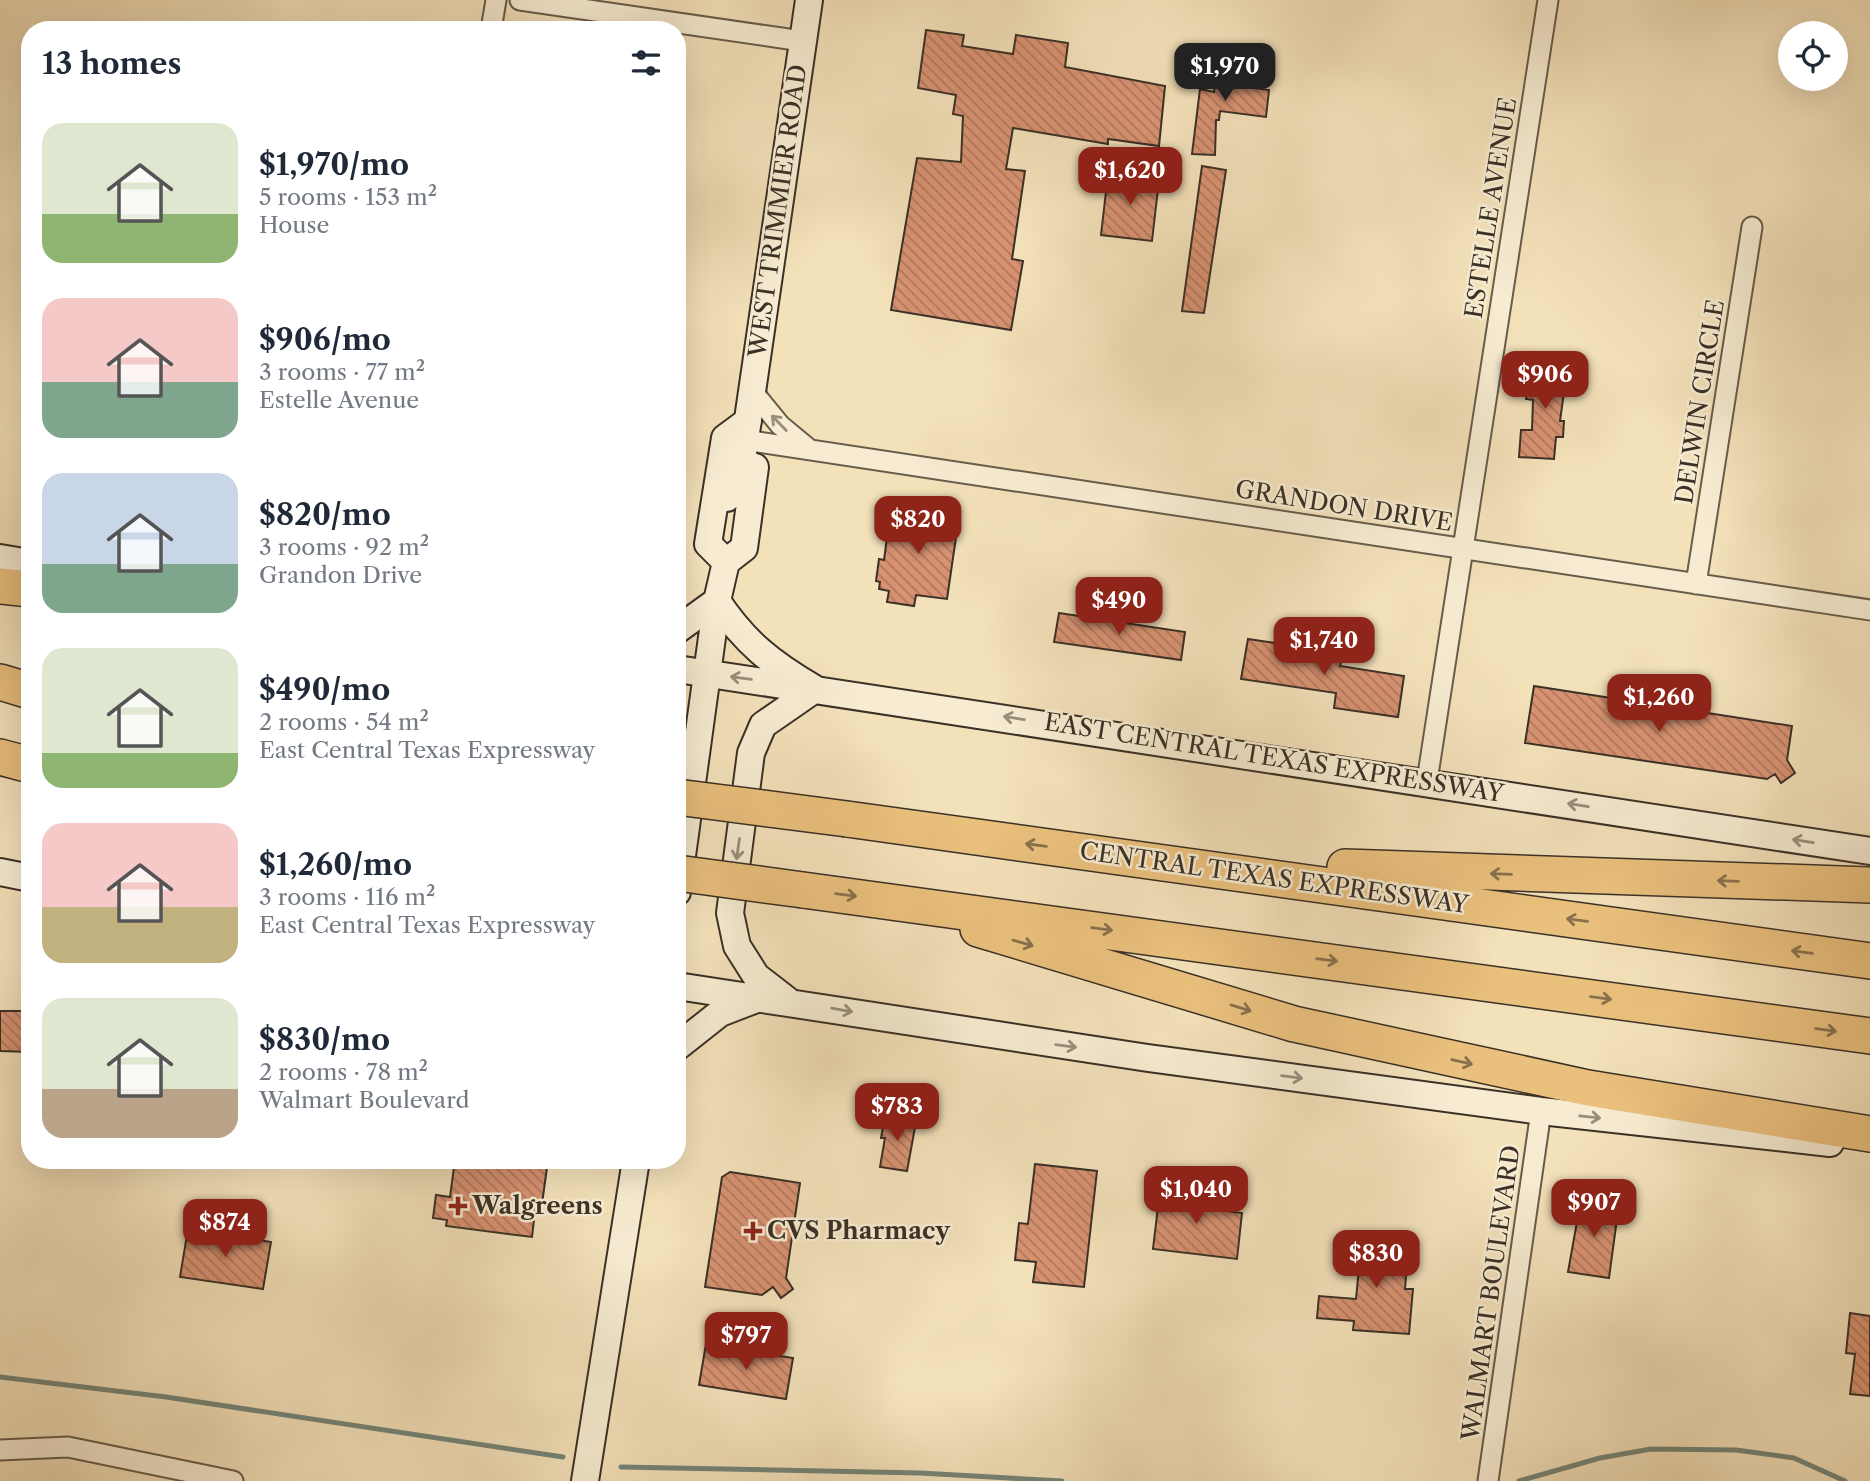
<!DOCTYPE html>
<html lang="en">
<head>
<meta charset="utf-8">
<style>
  body { margin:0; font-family:"Libre Caslon Text",serif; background:#f6f6f7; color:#1f2937; height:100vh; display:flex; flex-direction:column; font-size:26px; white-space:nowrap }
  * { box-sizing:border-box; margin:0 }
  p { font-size:23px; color:#747a83 }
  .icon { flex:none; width:38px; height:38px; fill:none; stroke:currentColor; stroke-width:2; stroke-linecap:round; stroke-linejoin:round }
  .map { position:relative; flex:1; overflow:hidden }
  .drawer { position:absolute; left:21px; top:21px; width:665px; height:1148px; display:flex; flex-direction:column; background:#fff; border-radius:28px; box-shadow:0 7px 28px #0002 }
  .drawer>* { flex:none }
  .tools { position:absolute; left:1778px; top:21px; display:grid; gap:14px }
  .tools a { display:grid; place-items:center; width:70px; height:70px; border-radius:50%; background:#fff; box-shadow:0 7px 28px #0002; font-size:35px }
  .price { position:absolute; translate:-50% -60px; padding:0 16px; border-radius:14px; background:#8f2418; color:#fff; font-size:23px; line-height:46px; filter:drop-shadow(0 2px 4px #0008) }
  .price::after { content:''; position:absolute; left:50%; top:42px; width:21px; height:16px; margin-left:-10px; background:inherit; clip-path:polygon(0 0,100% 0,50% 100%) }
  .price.selected { background:#222; color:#fff }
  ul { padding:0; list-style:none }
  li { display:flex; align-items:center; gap:21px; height:175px; padding:0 21px }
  li span { display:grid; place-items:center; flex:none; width:196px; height:140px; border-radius:21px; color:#555 }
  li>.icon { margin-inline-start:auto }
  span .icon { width:84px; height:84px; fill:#fffc; stroke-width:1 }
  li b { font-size:30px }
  h2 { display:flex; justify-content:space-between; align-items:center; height:84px; padding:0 21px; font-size:30px }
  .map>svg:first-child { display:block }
</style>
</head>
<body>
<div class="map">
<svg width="1870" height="1481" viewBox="0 0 1870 1481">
  <defs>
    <pattern id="building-back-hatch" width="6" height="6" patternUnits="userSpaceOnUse" patternTransform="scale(1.75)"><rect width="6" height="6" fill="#d89272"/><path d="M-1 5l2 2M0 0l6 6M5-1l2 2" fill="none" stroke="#b0785d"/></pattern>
  </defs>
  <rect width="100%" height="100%" fill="#f3e1ba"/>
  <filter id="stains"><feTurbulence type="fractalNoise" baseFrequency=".00286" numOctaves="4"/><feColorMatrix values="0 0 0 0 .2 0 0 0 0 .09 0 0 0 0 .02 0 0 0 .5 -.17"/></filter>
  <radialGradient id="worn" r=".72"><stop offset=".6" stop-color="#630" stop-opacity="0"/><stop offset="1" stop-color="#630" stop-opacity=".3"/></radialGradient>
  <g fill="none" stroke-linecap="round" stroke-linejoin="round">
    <!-- stream -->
    <path stroke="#748578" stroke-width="5" d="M0,1377L166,1397L563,1457
      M621,1467L920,1473L1062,1481
      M1519,1481L1600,1458L1651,1449L1736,1450L1794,1458L1845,1481"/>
  </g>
  <!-- building -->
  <path fill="url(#building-back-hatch)" stroke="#3a3026" stroke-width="2" d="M926,30L964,35L962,46L1013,54L1016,35L1068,43L1065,67L1165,86L1159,146L1108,139V144L1013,128L1006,169L1025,171L1012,259L1023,261L1011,330L891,310L917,158L961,162L963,116L953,114L956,95L918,88Z
    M1220,55L1243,58L1239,86L1269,90L1266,117L1220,111L1219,120H1216L1215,155L1192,154L1200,89L1214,92Z
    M1202,166L1226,170L1204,313L1182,311Z
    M1108,174L1159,180L1152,241L1101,235Z
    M1539,359L1568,363L1560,421H1564L1563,437H1556L1554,459L1519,457L1521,430H1532L1533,400L1526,399L1529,379L1536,380Z
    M891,508L959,517L947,599L916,595L914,606L887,602L889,591L879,589L880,582L876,581L879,559L884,560Z
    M1059,613L1185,632L1181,660L1054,642Z
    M1248,639L1343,653L1340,666L1404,676L1398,717L1334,708L1336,693L1241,679Z
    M1534,686L1792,726L1787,760L1795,773L1781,783L1775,774L1767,779L1525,743Z
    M0,1011H30V1052L0,1051Z
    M895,1115L916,1122L907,1171L880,1167L885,1138H881L884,1122L887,1123L888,1118L894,1119Z
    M455,1160H548L542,1204L536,1203L532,1237L446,1226L447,1220L433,1218L436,1195L450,1197Z
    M1035,1164L1097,1171L1084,1287L1033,1282L1036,1262L1015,1260L1019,1223L1028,1224Z
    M730,1172L800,1183L786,1278L793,1289L781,1298L773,1287L762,1295L705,1287L722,1177Z
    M1160,1190L1220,1198L1219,1210L1242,1213L1237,1259L1153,1249Z
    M1581,1199L1619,1204L1609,1278L1568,1272Z
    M188,1229L271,1242L263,1289L180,1277Z
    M1362,1235L1409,1239L1405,1289H1413L1409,1334L1353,1330L1354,1321L1317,1318L1319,1296L1356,1299Z
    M1850,1313L1870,1316V1396L1850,1394L1855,1354L1846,1353Z
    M706,1344L793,1358L786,1399L699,1385Z"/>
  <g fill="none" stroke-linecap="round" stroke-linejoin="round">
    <defs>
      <path id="street" d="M520,0L802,41
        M491,30L496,0
        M753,392L780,425L809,449
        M758,442L1870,610
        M1696,584L1752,227
        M1427,781L1548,0
        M0,1450L68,1447L233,1481
        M1488,1481L1541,1111"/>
      <path id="secondary" d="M716,497L727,498L738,488L809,0
        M0,558L30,563
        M726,562L708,544L725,438L748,421
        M717,601C745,643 772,664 815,689L763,725L751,753L730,913L737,946L756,976L787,1000
        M677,630L717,601
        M677,669L1870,851
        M0,872L30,878
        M677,892L717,601L726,562L744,548L755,467
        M677,986L1148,1058L1541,1111L1830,1143
        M677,1047L720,1013L759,998
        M585,1481L636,1160"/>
      <path id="highway" d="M0,586L30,589
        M0,682L30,691
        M0,757L30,765
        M847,819L1870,961
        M1345,867L1870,885
        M803,890L1870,1036
        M978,929L1294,1024L1588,1088L1870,1134"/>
    </defs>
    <!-- street casing -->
    <use href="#street" stroke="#685c4b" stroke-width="23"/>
    <!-- secondary casing -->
    <use href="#secondary" stroke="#3a3026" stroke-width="30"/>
    <!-- highway casing -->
    <use href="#highway" stroke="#3a3026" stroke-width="38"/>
    <!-- street -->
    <use href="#street" stroke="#f7ecd2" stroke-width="19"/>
    <!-- secondary -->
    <use href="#secondary" stroke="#f7ecd2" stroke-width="26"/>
    <!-- highway -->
    <use href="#highway" stroke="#eac07d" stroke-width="35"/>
    <defs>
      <path id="highway-bridge" d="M677,797L847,819
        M677,873L803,890"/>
    </defs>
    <!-- highway-bridge casing -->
    <use href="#highway-bridge" stroke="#3a3026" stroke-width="38" stroke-linecap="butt"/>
    <!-- highway-bridge -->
    <use href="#highway-bridge" stroke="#eac07d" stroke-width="35"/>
  </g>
  <!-- one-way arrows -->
  <defs><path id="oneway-shaft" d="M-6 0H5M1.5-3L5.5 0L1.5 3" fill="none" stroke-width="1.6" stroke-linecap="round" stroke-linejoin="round" transform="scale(1.75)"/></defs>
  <g stroke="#988e7c">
    <use href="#oneway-shaft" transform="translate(779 423) rotate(-134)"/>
    <use href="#oneway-shaft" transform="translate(741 678) rotate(-172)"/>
    <use href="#oneway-shaft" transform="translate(1014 718) rotate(-171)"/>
    <use href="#oneway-shaft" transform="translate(1578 805) rotate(-171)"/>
    <use href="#oneway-shaft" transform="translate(1803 841) rotate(-171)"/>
    <use href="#oneway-shaft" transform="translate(738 849) rotate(98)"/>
    <use href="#oneway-shaft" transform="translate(842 1010) rotate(10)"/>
    <use href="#oneway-shaft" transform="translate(1066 1046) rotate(8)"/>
    <use href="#oneway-shaft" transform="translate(1292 1077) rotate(7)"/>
    <use href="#oneway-shaft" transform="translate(1590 1117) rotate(6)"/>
  </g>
  <g stroke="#89714d">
    <use href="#oneway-shaft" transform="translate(1036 845) rotate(-172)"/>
    <use href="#oneway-shaft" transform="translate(1501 874) rotate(-178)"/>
    <use href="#oneway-shaft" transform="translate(1728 881) rotate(-178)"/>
    <use href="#oneway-shaft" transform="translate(846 895) rotate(7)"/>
    <use href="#oneway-shaft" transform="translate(1577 920) rotate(-172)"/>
    <use href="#oneway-shaft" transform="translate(1102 929) rotate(8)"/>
    <use href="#oneway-shaft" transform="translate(1023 943) rotate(16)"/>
    <use href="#oneway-shaft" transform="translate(1802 952) rotate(-172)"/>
    <use href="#oneway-shaft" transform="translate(1327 960) rotate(8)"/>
    <use href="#oneway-shaft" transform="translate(1601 998) rotate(8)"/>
    <use href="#oneway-shaft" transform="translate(1241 1008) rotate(17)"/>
    <use href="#oneway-shaft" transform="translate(1826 1030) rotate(8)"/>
    <use href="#oneway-shaft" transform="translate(1462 1062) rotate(13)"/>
  </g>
  <!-- markers -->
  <g fill="#8f2418" stroke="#f7ecd2" stroke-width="2.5">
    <path d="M454.5 1195.5h7v7h7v7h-7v7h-7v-7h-7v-7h7z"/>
    <path d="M749.5 1220.5h7v7h7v7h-7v7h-7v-7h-7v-7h7z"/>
  </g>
  <g text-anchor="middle" stroke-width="5" stroke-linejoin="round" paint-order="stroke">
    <!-- street labels -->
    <g font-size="24" fill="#3a3026" stroke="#f7ecd2">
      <text transform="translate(1491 208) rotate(-81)" y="8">ESTELLE AVENUE</text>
      <text transform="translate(778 211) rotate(-82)" y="8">WEST TRIMMIER ROAD</text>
      <text transform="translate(1700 402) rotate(-81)" y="8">DELWIN CIRCLE</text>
      <text transform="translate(1344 506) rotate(9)" y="8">GRANDON DRIVE</text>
      <text transform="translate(1274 758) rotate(9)" y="8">EAST CENTRAL TEXAS EXPRESSWAY</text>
      <text transform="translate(1274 878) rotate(8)" y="8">CENTRAL TEXAS EXPRESSWAY</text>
      <text transform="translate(1491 1293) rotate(-82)" y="8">WALMART BOULEVARD</text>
    </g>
    <!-- poi labels -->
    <g font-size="24" font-weight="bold" fill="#3a3026" stroke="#f7ecd2" text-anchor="start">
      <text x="472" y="1214">Walgreens</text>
      <text x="767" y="1239">CVS Pharmacy</text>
    </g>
  </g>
  <rect width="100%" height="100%" filter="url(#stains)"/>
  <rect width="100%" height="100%" fill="url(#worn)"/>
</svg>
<div class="tools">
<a><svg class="icon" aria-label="locate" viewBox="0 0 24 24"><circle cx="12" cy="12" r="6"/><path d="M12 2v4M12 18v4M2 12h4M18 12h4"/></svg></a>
</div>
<b class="price selected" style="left:1225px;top:103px">$1,970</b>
<b class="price" style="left:1130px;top:207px">$1,620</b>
<b class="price" style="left:1545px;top:411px">$906</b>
<b class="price" style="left:918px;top:556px">$820</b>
<b class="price" style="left:1119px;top:637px">$490</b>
<b class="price" style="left:1324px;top:677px">$1,740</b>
<b class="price" style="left:1659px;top:734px">$1,260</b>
<b class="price" style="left:897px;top:1143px">$783</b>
<b class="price" style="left:1196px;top:1226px">$1,040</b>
<b class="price" style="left:1594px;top:1239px">$907</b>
<b class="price" style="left:225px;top:1259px">$874</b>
<b class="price" style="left:1376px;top:1290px">$830</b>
<b class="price" style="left:746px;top:1372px">$797</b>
<section class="drawer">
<h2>13 homes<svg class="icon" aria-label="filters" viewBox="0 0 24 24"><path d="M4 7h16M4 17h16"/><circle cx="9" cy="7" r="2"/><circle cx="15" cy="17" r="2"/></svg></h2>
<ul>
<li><span style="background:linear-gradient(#dfe7d0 65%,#8fb573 0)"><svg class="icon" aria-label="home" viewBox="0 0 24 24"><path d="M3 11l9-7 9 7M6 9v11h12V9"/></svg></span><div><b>$1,970/mo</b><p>5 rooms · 153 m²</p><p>House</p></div></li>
<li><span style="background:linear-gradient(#f6c9c9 60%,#7fa58c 0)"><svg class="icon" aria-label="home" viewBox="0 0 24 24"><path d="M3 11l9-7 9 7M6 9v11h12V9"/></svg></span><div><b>$906/mo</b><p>3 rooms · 77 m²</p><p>Estelle Avenue</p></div></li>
<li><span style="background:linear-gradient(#c9d6e8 65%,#7fa58c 0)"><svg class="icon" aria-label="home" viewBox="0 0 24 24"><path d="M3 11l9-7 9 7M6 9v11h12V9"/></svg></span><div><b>$820/mo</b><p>3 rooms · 92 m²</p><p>Grandon Drive</p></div></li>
<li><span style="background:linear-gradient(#dfe7d0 75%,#8fb573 0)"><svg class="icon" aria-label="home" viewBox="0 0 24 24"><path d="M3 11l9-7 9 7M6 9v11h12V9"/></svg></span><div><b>$490/mo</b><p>2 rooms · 54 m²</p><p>East Central Texas Expressway</p></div></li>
<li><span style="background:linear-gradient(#f6c9c9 60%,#c2b280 0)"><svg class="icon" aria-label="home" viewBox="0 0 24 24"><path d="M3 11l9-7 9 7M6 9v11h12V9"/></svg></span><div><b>$1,260/mo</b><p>3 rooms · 116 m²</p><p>East Central Texas Expressway</p></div></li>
<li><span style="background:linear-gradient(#dfe7d0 65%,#b9a48a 0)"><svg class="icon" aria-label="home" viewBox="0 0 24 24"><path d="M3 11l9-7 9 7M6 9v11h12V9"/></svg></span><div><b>$830/mo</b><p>2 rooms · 78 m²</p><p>Walmart Boulevard</p></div></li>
</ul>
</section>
</div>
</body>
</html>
